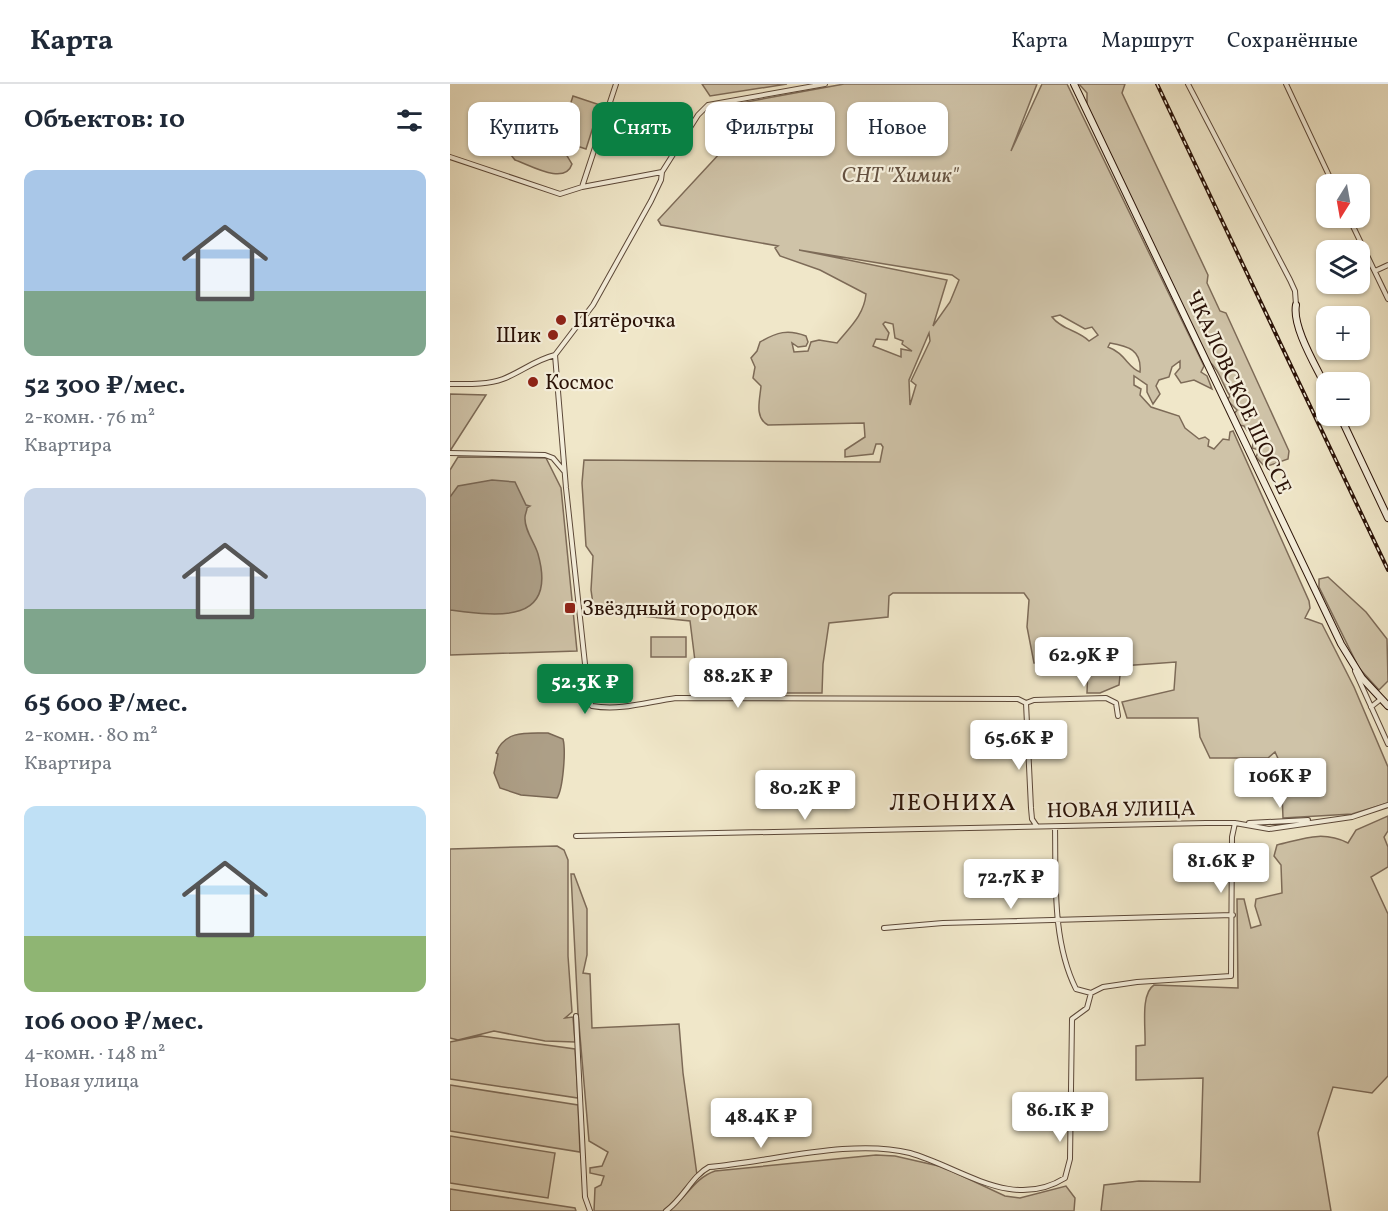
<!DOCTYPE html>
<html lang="ru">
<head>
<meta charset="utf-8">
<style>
  body { margin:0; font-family:Vollkorn,serif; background:#f6f6f7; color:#1f2937; height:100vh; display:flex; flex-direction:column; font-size:22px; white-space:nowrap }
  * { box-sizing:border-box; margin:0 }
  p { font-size:20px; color:#747a83 }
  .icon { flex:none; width:33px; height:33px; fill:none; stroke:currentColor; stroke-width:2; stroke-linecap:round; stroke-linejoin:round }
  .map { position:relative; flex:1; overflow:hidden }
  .drawer { display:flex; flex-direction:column; background:#fff; width:450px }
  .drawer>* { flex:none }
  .top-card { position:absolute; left:18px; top:18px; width:570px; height:54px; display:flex; gap:12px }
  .needle { width:39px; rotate:191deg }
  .buttons { position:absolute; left:866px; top:90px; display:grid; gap:12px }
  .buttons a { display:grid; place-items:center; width:54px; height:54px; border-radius:12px; background:#fff; box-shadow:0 2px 4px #0004; font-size:30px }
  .price { position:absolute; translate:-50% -51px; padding:0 14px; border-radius:6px; background:#fff; color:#222; font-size:20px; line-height:39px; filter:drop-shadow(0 2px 3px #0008) }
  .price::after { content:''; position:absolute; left:50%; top:36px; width:18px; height:14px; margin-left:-9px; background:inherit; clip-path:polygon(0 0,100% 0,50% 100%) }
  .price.on { background:#0b8043; color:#fff }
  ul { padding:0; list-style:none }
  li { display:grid; align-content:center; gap:12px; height:318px; padding:0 24px }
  li span { display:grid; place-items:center; height:186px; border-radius:12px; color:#555 }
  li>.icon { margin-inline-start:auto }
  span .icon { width:108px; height:108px; fill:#fffc; stroke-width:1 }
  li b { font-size:26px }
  h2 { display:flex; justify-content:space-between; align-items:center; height:72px; padding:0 24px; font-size:26px }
  .pill { padding:0 21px; border-radius:12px; background:#fff; box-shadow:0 2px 4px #0004; font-size:21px; line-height:54px }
  .pill.on { background:#0b8043; color:#fff }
  header { display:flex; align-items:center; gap:36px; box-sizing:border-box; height:84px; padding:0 30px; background:#fff; border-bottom:2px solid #e0e1e3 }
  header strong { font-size:28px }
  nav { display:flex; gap:33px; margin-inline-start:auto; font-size:21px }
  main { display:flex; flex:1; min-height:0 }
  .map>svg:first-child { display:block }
</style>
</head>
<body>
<header>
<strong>Карта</strong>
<nav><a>Карта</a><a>Маршрут</a><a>Сохранённые</a></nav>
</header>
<main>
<section class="drawer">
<h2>Объектов: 10<svg class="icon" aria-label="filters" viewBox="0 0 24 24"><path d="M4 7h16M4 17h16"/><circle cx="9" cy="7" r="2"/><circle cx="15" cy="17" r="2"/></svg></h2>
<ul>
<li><span style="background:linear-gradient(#a9c7e8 65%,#7fa58c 0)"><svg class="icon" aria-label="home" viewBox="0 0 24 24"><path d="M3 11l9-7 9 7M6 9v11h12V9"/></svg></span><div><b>52 300 ₽/мес.</b><p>2-комн. · 76 m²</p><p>Квартира</p></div></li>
<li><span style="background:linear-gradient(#c9d6e8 65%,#7fa58c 0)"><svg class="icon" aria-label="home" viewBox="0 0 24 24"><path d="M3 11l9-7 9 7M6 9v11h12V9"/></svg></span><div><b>65 600 ₽/мес.</b><p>2-комн. · 80 m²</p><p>Квартира</p></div></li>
<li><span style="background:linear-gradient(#bfe0f5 70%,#8fb573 0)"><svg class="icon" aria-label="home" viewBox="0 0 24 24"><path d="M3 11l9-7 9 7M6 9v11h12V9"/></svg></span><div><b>106 000 ₽/мес.</b><p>4-комн. · 148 m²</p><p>Новая улица</p></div></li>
</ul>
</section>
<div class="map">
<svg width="938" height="1127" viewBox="0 0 938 1127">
  <rect width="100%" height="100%" fill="#f0e7c9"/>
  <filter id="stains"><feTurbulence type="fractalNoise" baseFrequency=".00333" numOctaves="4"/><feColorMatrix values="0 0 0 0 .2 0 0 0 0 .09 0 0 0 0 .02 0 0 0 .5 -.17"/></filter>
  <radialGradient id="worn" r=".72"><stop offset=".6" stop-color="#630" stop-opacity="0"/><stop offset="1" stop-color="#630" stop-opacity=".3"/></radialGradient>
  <!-- green -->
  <path fill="#cfc3a8" stroke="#7d6b58" stroke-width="1.5" fill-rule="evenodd" d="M252,0H337L260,12Z
    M394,0H587L561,67L592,0H617L754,282L751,288L757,292L762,305L744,296L731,299L725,290L730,284V277L722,283L719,293L709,296L706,302L710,310L703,320L697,308V301L684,292V301L691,305L690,311L701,323L729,332L735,344L749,355L755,353L759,356L758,362L764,365L773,355L779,356L780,348L783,347L859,517L860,524L855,534L872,540L904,603L938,683V719L902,730L833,734L831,681L825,668L818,674H760L750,653L748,634H677L672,618L724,606L726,578L671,582L669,601L650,609H637L638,582L635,578L584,579L577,543L579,516L574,509H443L439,512L438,533L379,539L373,580L372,609H254L246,605L242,594L245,577L240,537L144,527L141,506L143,472L136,462L132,399L134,376L430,378L433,363L431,360H426L423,370L395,373V366L415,353L414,339L318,341C304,334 310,315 311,302L303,294L305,283L301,274L307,267L310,258C327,248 338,245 356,252L358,258L356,262L348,263L342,259L344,268L358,267L361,258L369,256L387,259C400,243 414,231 416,210L370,186L330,172L325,164L328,162L211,141L208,136L283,55L259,32L258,25ZM349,166L502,191L509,196L500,218L483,242L497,196ZM610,231L635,245L642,243L648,251L639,257C628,246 612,246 602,233ZM435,238L443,240L445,254L453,257L452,260L462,267L451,265V273L423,262L426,255L437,256L439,249L433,240ZM479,249L480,257L461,297L466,301L460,321L459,296ZM660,259C678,262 692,266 690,288C678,284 675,269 658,263Z
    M629,0H675L672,9L758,191L757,199L770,227L776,229L839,367L838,375L815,383L806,373L809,366L802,364L804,356L794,342L789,341L784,330L787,326L777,316L780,312C772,300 769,284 758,277L637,21V9Z
    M123,12L150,21L136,65L109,56Z
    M73,55L116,70L122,80C115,102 80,81 65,76L61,71L62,60Z
    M0,310L36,311L0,367Z
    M8,373L96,374L111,404L127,567L0,571V386Z
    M878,493L916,528L937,555L938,597L929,606L909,584L869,503V495Z
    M201,553H236V573H201Z
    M938,732V747L934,753L938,763V783L921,793L938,830V992L922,1009L883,1003L868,1049L881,1127H651L654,1101L689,1097L750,1098L753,994L686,996V962L695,961C696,945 690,910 704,901L788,904L787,815H794L801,844L811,841L805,822L806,815L832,809L831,781L824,772L827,761C853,755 872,746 898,759L906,746Z
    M107,762L114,766L118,776V872L122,928L115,934L123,933L125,958L95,957L44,947L8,956L0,954V765Z
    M121,790H124L137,825V871L133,889L140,890L142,944L229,940L233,989L247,1091L230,1116L214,1127H144L145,1104L151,1101L154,1092L140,1089V1084L152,1082L158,1068L139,1057L128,929Z
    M31,952L125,965L128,1014L0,995V958Z
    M0,1001L128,1021L130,1068L0,1047Z
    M0,1052L105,1069L98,1114L0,1099Z
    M426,1071L445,1072L493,1083L555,1112L570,1114L616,1102L625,1114L624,1127H218C236,1115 244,1094 265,1087Z
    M0,1105L125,1124L126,1127H0Z"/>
  <!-- water -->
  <path fill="#ad9f87" stroke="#796754" stroke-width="1.5" d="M42,396L65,398L76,421L80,422L77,424C77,427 75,430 75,433C74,446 85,459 88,470C108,541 47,532 0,526V413L8,402Z
    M98,649L113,655C116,667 113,705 107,714L71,711L50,704L44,689L48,670L46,669C55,646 77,649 98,649Z"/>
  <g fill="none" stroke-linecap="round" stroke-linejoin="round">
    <defs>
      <path id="street" d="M375,0L258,21L248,31L212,88L211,96L201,117L143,221L105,271L116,404L139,617L142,622C171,627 197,618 226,614L568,615L576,619L584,616L656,614L666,619L668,632
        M738,0L840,196L845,207L846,221
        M836,0L883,100
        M0,73L110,110L132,103L212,88
        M132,103L166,0
        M899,134L938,215
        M925,187L938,181
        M0,300C17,300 37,301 53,295C71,288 85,276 105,271
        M0,369L95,371L103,374L114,387
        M905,587L938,660
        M576,619L581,724L582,735L586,741
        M921,623L931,615
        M799,739L858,736
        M605,743C606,796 602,857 626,905L641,909
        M126,752L756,739H785L819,745L902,733L938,721
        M434,844L493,839L783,831
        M641,909L653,903L687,898L781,892L782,753L785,739
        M126,932L135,1113L140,1127
        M216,1127C234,1114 242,1092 259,1083C320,1078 401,1054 460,1069C512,1084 562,1127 615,1094L620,1075L622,935L637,924L641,909"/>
      <path id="secondary" d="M624,0L891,560L912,594L938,622
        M846,221C842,243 866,282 876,303
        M890,332L938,434"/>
    </defs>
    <!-- street casing -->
    <use href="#street" stroke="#5c4838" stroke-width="6"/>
    <!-- secondary casing -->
    <use href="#secondary" stroke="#2b1308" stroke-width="8"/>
    <!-- street -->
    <use href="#street" stroke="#f5efdc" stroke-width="4"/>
    <!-- secondary -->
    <use href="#secondary" stroke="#f5efdc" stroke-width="6"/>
    <defs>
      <path id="rail" d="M707,0L938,486"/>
    </defs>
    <!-- rail casing -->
    <use href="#rail" stroke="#2b1308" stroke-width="4"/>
    <!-- rail -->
    <use href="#rail" stroke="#f5efdc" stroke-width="1.5" stroke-dasharray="4.5" stroke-linecap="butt"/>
  </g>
  <!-- markers -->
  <g fill="#8f2418" stroke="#f5efdc" stroke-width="2">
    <circle cx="111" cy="236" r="6"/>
    <circle cx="103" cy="251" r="6"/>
    <circle cx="83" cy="298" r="6"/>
    <rect x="114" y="518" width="12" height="12" rx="3"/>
  </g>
  <g text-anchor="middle" stroke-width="4.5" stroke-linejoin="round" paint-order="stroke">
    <!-- park labels -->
    <g font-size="21" font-style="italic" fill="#645140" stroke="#f5efdc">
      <text x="450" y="98">СНТ "Химик"</text>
    </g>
    <!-- poi labels -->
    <g font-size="21" fill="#2b1308" stroke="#f5efdc" text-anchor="start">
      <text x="123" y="243">Пятёрочка</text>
      <text x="91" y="258" text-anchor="end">Шик</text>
      <text x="95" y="305">Космос</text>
      <text x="132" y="531">Звёздный городок</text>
    </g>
    <!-- street labels -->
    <g font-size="21" fill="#2b1308" stroke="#f5efdc">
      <text transform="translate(789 308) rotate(65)" y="7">ЧКАЛОВСКОЕ ШОССЕ</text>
      <text transform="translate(671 725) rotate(-1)" y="7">НОВАЯ УЛИЦА</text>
    </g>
    <!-- quarter labels -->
    <g font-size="24" letter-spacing="1.5" fill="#2b1308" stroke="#f5efdc">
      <text x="503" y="726">ЛЕОНИХА</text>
    </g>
  </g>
  <rect width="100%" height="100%" filter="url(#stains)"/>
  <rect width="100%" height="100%" fill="url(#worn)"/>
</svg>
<div class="buttons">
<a><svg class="needle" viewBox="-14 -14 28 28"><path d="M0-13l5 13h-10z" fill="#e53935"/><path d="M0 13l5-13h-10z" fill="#747a83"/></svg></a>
<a><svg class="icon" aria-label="layers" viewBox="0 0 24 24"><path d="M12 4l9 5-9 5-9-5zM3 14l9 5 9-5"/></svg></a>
<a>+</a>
<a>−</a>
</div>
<b class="price" style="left:634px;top:604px">62.9K ₽</b>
<b class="price" style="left:288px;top:625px">88.2K ₽</b>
<b class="price on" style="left:135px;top:631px">52.3K ₽</b>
<b class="price" style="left:569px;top:687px">65.6K ₽</b>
<b class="price" style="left:830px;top:725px">106K ₽</b>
<b class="price" style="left:355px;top:737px">80.2K ₽</b>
<b class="price" style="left:771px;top:810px">81.6K ₽</b>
<b class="price" style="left:561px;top:826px">72.7K ₽</b>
<b class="price" style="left:610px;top:1059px">86.1K ₽</b>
<b class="price" style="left:311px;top:1065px">48.4K ₽</b>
<div class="top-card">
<a class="pill">Купить</a>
<a class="pill on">Снять</a>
<a class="pill">Фильтры</a>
<a class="pill">Новое</a>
</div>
</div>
</main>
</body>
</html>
